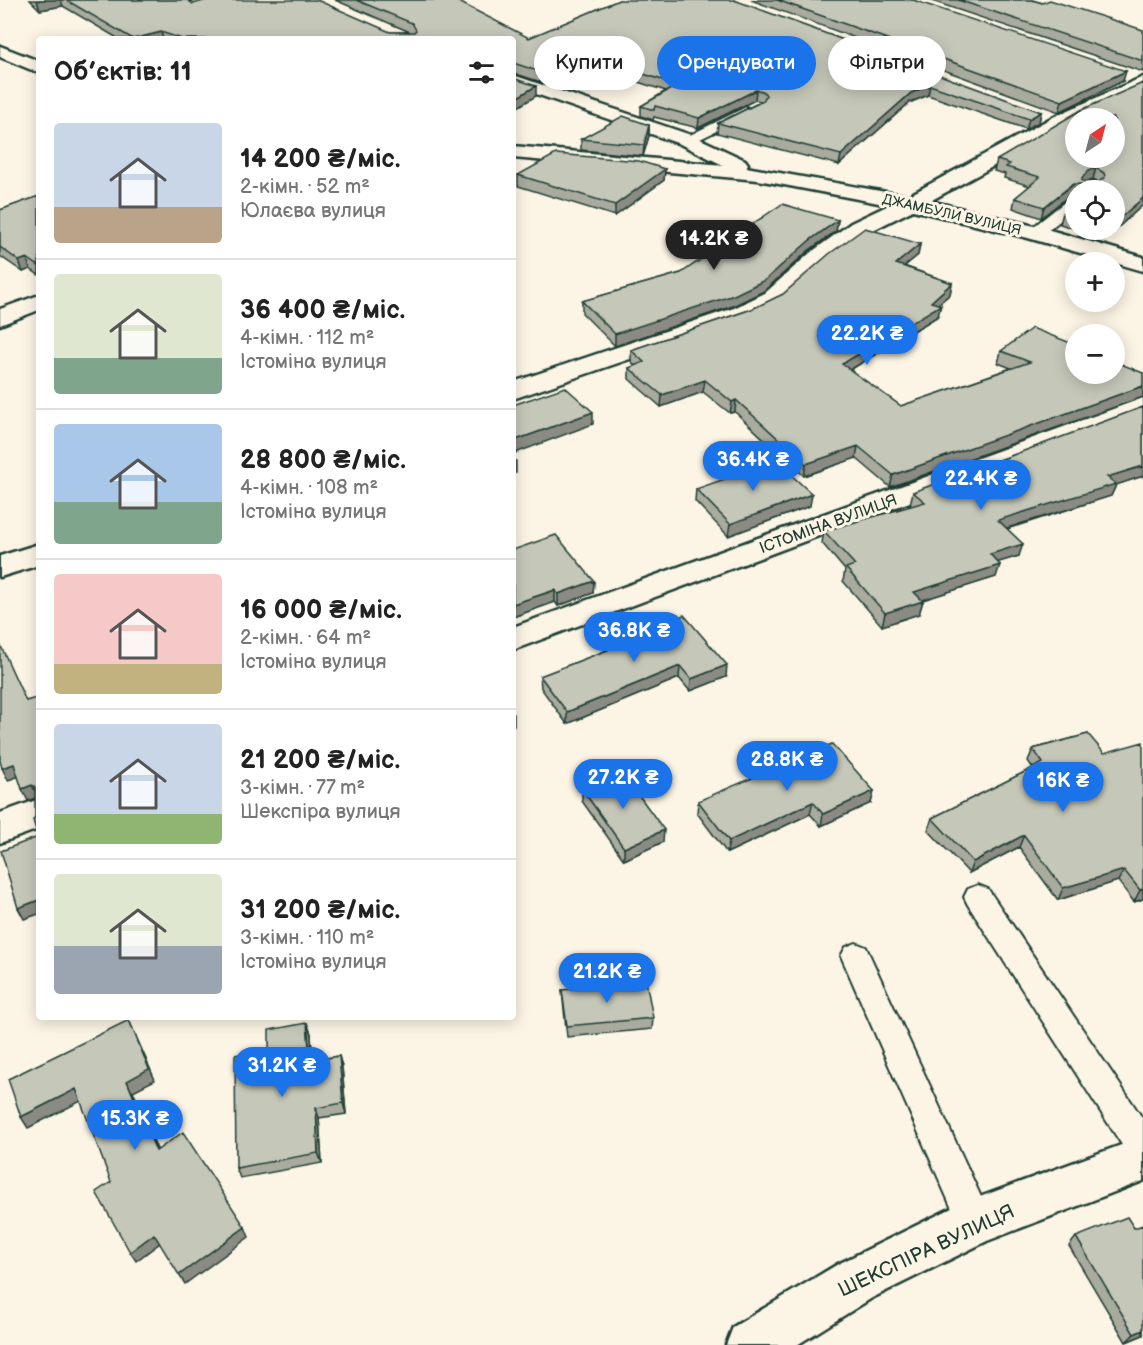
<!DOCTYPE html>
<html lang="uk">
<head>
<meta charset="utf-8">
<style>
  body { margin:0; font-family:"Balsamiq Sans",sans-serif; background:#f2f2f2; color:#222; height:100vh; display:flex; flex-direction:column; font-size:22px; white-space:nowrap }
  * { box-sizing:border-box; margin:0 }
  p { font-size:20px; color:#767676 }
  .icon { flex:none; width:33px; height:33px; fill:none; stroke:currentColor; stroke-width:2; stroke-linecap:round; stroke-linejoin:round }
  .map { position:relative; flex:1; overflow:hidden }
  .sheet { position:absolute; left:36px; top:36px; width:480px; height:984px; display:flex; flex-direction:column; background:#fff; border-radius:6px; box-shadow:0 3px 15px #0003 }
  .sheet>* { flex:none }
  .hud { position:absolute; left:534px; top:36px; width:519px; height:54px; display:flex; gap:12px }
  .needle { width:39px; rotate:36deg }
  .tools { position:absolute; left:1065px; top:108px; display:grid; gap:12px }
  .tools a { display:grid; place-items:center; width:60px; height:60px; border-radius:50%; background:#fff; box-shadow:0 3px 15px #0003; font-size:30px }
  .price { position:absolute; translate:-50% -51px; padding:0 14px; border-radius:21px; background:#1a73e8; color:#fff; font-size:20px; line-height:39px; filter:drop-shadow(0 2px 3px #0008) }
  .price::after { content:''; position:absolute; left:50%; top:36px; width:18px; height:14px; margin-left:-9px; background:inherit; clip-path:polygon(0 0,100% 0,50% 100%) }
  .price.current { background:#222; color:#fff }
  ul { padding:0; list-style:none }
  li { display:flex; align-items:center; gap:18px; height:150px; padding:0 18px }
  li+li { border-top:2px solid #e0e0e0 }
  li span { display:grid; place-items:center; flex:none; width:168px; height:120px; border-radius:6px; color:#555 }
  li>.icon { margin-inline-start:auto }
  span .icon { width:72px; height:72px; fill:#fffc; stroke-width:1 }
  li b { font-size:26px }
  h2 { display:flex; justify-content:space-between; align-items:center; height:72px; padding:0 18px; font-size:26px }
  .chip { padding:0 21px; border-radius:27px; background:#fff; box-shadow:0 3px 15px #0003; font-size:21px; line-height:54px }
  .chip.current { background:#1a73e8; color:#fff }
  .map>svg:first-child { display:block }
</style>
</head>
<body>
<div class="map">
<svg width="1143" height="1345" viewBox="0 0 1143 1345">
  <rect width="100%" height="100%" fill="#fcf5e5"/>
  <filter id="ink" filterUnits="userSpaceOnUse"><feTurbulence type="fractalNoise" baseFrequency=".0167" numOctaves="2"/><feDisplacementMap in="SourceGraphic" scale="12" xChannelSelector="R" yChannelSelector="G"/><feConvolveMatrix kernelMatrix="1 2 1 2 8 2 1 2 1" color-interpolation-filters="sRGB"/></filter>
  <g filter="url(#ink)">
    <g fill="none" stroke-linecap="round" stroke-linejoin="round">
      <defs>
        <path id="lane" d="M746,107L753,111L751,114L692,143L687,144L680,140Z
          M1076,196V208L1041,236H1029L1027,233L1029,230L1071,197Z
          M978,885L988,889L1143,1119V1164L1131,1159L968,905L964,897L968,889Z
          M856,943L866,947L987,1210L992,1222L987,1234L975,1239L963,1234L841,956L846,947Z"/>
        <path id="street" d="M0,46L39,61V73L0,57Z
          M513,75L694,136L745,160L748,164L746,167L908,196L1053,117L1143,77V89L1081,118H1076V121L930,201L1043,228L1143,257V271L1028,238L913,210L867,233L826,263L781,303L750,318L513,399V382L734,308L765,293L810,253L851,223L889,205L758,180L513,158V146L723,165L680,144L513,86Z
          M39,295V310L0,325V309Z
          M1143,398V415L513,650V627Z
          M39,544V565L0,577V556Z
          M39,799V829L0,843V813Z
          M1143,1137V1181L987,1241L872,1298L797,1345H726L733,1327L838,1264L958,1205Z"/>
      </defs>
      <!-- lane casing -->
      <use href="#lane" stroke="#1f3d34" stroke-width="4"/>
      <!-- street casing -->
      <use href="#street" stroke="#1f3d34" stroke-width="5"/>
      <!-- lane -->
      <use href="#lane" fill="#fcf5e5" fill-rule="evenodd"/>
      <!-- street -->
      <use href="#street" fill="#fcf5e5" fill-rule="evenodd"/>
    </g>
    <!-- wall -->
    <path fill="#a9ab9f" stroke="#1f3d34" stroke-width="1.5" fill-rule="evenodd" d="M30,0H198L190,2L193,4L390,32H410L335,0H425L529,38L619,0L1041,112L1039,122L1026,129L928,95L909,103L839,165L717,133L718,123L762,101H761L755,100L698,128L654,117L653,120L641,116V106L666,91L594,68L574,77L570,76L553,86L513,73V39H119L63,6L40,10Z
      M751,0H913L1123,81L1059,112Z
      M929,0H1032L1143,30V72Z
      M1143,83V205L1105,239L1077,230H1114V190H1076V195H1070L1041,218L1013,208L1015,198L1030,186L1004,178L1005,174L994,171L997,160ZM1093,179L1097,181H1086Z
      M649,125V136L643,156L581,150V139Z
      M665,169L664,180L615,216L518,186V175Z
      M39,196V275L30,269L23,272L0,256V210Z
      M1076,203V229L1060,224L1063,213Z
      M838,220L836,231L808,251L764,291L733,306L615,346L582,313V301L681,273Z
      M920,244L918,255L904,266L952,283L950,294L938,304V316L850,370L901,406L1011,368L998,363L1001,351L1143,373V397L890,487L856,458L804,476L735,412L730,413L703,392L661,407L629,379V368L635,366L631,361V350L752,309Z
      M1143,407V476L1116,485L1111,496L1007,529L1019,556L998,562L996,577L922,600L923,601L919,614L882,626L843,581L845,570L822,543L824,531L912,506L910,504L913,492Z
      M696,489L810,506L728,536L695,501Z
      M513,550L594,581L593,593L558,606L555,602L513,617Z
      M605,646L726,677L690,691L679,678L567,724L541,688L540,676L605,651Z
      M1088,734L1143,899L1134,902L1118,881L1058,900L1019,847L969,873L928,830L932,818L1033,768L1028,761L1033,749Z
      M582,789L663,842L624,860L582,801Z
      M874,791L871,803L821,826L810,814L727,853L697,813L698,801Z
      M562,990L653,1018L652,1029L567,1037L563,1001Z
      M307,1023L311,1034L312,1060L339,1056L342,1067L346,1114L319,1118L322,1163L240,1178L236,1168L269,1049Z
      M1134,1228L1143,1335L1126,1342L1069,1246L1076,1237Z"/>
    <!-- shaded-wall -->
    <path fill="#8a8b82" stroke="#1f3d34" stroke-width="1.5" d="M41,0H61L63,6L40,10L37,1Z
      M161,32L163,39H135Z
      M594,58V68L574,77V67Z
      M570,66V76L553,86V76Z
      M1126,71L1123,81L1059,112L1062,101Z
      M930,85L928,95L909,103L839,165L841,155L911,93Z
      M536,86V96L513,110V100Z
      M756,90L755,100L698,128L699,118Z
      M1041,112L1039,122L1026,129L1029,119Z
      M649,125V136L643,156L644,145Z
      M1096,168L1093,179L1081,184L1079,190H1076V195H1070L1041,218L1044,207L1082,178L1089,170Z
      M665,169L664,180L615,216V205Z
      M1143,198V205L1105,239L1108,230H1114V223Z
      M838,220L836,231L808,251L764,291L733,306L615,346V334L810,240Z
      M920,244L918,255L894,275L896,264Z
      M27,258L30,269L23,272L19,261Z
      M952,283L950,294L930,311L941,305L938,316L840,376L842,364L931,302Z
      M705,380L703,392L661,407L662,395Z
      M1143,386V397L890,487L893,475Z
      M736,400L735,412L730,413L732,402Z
      M593,412V424L513,454V441Z
      M858,446L856,458L804,476L806,464Z
      M513,461H516V473L513,474Z
      M1143,466V476L1116,485L1111,496L994,532L998,520L1107,477Z
      M812,494L810,506L728,536L730,524Z
      M1023,544L1019,556L986,566L990,554Z
      M1000,565L996,577L910,604L914,592Z
      M594,581L593,593L558,606V594Z
      M555,590V602L513,617V604Z
      M923,601L919,614L882,626L885,613Z
      M727,665L726,677L690,691L691,679Z
      M680,666L679,678L567,724V712Z
      M513,714H514V726H513Z
      M14,764L20,776L8,780L2,768Z
      M32,785L38,797L28,801L22,789Z
      M874,791L871,803L821,826L823,814Z
      M813,802L810,814L727,853L729,841Z
      M664,830L663,842L624,860V848Z
      M1024,835L1019,847L969,873L973,862Z
      M1124,870L1118,881L1058,900L1063,888Z
      M1143,889V899L1134,902L1140,890Z
      M39,900V914L24,919L18,908Z
      M129,1020L155,1080L133,1091L162,1161L156,1151L127,1081Z
      M307,1023L311,1034L313,1071L310,1061Z
      M339,1056L342,1067L346,1114L343,1103Z
      M76,1089L83,1100L28,1128L21,1117Z
      M316,1108L319,1118L322,1163L318,1153Z
      M245,1227L249,1237L185,1284L179,1275Z
      M154,1234L160,1243L136,1261L130,1252Z
      M1143,1330V1335L1126,1342L1134,1334Z"/>
    <!-- building -->
    <path fill="#c5c7b9" stroke="#1f3d34" stroke-width="1.5" fill-rule="evenodd" d="M66,0H187L193,4L207,0H317L390,32H414L416,30L412,23L356,0H455L529,38L619,0H734L1041,112L1029,119L930,85L911,93L841,155L718,123L763,101L766,95L763,91L756,90L699,118L655,106L654,110L641,106L678,85L594,58L574,67L570,66L553,76L513,63V39H182L161,32L133,39Z
      M777,0H913L1126,71L1062,101Z
      M958,0H1032L1042,3L1050,0L1125,24L1143,30V61Z
      M513,78L536,86L513,100Z
      M1143,83V198L1114,223V190H1081V184H1073L1044,207L1015,198L1040,177L1006,167L1010,164L997,160L1081,110ZM1076,118H1114V158H1076ZM1096,168L1104,173L1105,177L1099,182L1082,181V178L1089,170Z
      M623,116L649,125L644,145L581,139Z
      M556,154L639,161L665,169L615,205L518,175Z
      M39,196V266L27,258L19,261L0,247V210Z
      M1076,203V217L1063,213Z
      M782,204L838,220L810,240L765,280L734,295L615,334L582,301L681,273Z
      M865,228L920,244L896,264L952,283L931,302L941,305L842,364L901,406L1030,362L1001,351L1032,328L1076,345V374H1114V361L1143,373V386L893,475L858,446L806,464L736,400L732,402L705,380L662,395L629,368L644,362L631,350L752,309L783,294L829,254Z
      M565,387L593,412L513,441V405Z
      M1143,407V466L1107,477L1116,484L998,520L1023,544L990,554L1000,565L914,592L923,601L885,613L846,568L855,565L824,531L925,502L913,492Z
      M776,461L812,494L730,524L696,489Z
      M556,535L594,581L558,594L555,590L513,604V550Z
      M684,615L727,665L691,679L680,666L567,712L540,676L608,650L605,646Z
      M0,644L26,701L39,697V900L18,908L1,851L38,837L33,820L35,817V787L32,785L22,789L14,764L2,768L0,761Z
      M1088,734L1104,753L1143,742V889L1140,890L1124,870L1063,888L1024,835L973,862L932,818L1043,763L1033,749Z
      M832,744L874,791L823,814L813,802L729,841L698,801Z
      M622,772L664,830L624,848L582,789Z
      M646,981L653,1018L567,1026L562,990Z
      M129,1020L149,1069L127,1081L156,1151L183,1132L245,1227L179,1275L154,1234L130,1252L96,1192L111,1182L76,1089L21,1117L8,1079Z
      M307,1023L310,1061L339,1056L343,1103L316,1108L318,1153L236,1168L235,1055L269,1049V1030Z
      M1127,1217L1134,1228L1143,1225V1330L1134,1334L1076,1237Z"/>
  </g>
  <g text-anchor="middle" stroke-width="6" stroke-linejoin="round" paint-order="stroke">
    <!-- far-street labels -->
    <g font-size="14" fill="#1f3d34" stroke="#fcf5e5">
      <text transform="translate(952 214) rotate(13)" y="5">ДЖАМБУЛИ ВУЛИЦЯ</text>
    </g>
    <!-- street labels -->
    <g font-size="16" fill="#1f3d34" stroke="#fcf5e5">
      <text transform="translate(828 523) rotate(-20)" y="6">ІСТОМІНА ВУЛИЦЯ</text>
    </g>
    <!-- near-street labels -->
    <g font-size="20" fill="#1f3d34" stroke="#fcf5e5">
      <text transform="translate(926 1250) rotate(-25)" y="7">ШЕКСПІРА ВУЛИЦЯ</text>
    </g>
  </g>
</svg>
<div class="tools">
<a><svg class="needle" viewBox="-14 -14 28 28"><path d="M0-13l5 13h-10z" fill="#e53935"/><path d="M0 13l5-13h-10z" fill="#767676"/></svg></a>
<a><svg class="icon" aria-label="locate" viewBox="0 0 24 24"><circle cx="12" cy="12" r="6"/><path d="M12 2v4M12 18v4M2 12h4M18 12h4"/></svg></a>
<a>+</a>
<a>−</a>
</div>
<b class="price current" style="left:714px;top:271px">14.2K ₴</b>
<b class="price" style="left:867px;top:366px">22.2K ₴</b>
<b class="price" style="left:753px;top:492px">36.4K ₴</b>
<b class="price" style="left:981px;top:511px">22.4K ₴</b>
<b class="price" style="left:634px;top:663px">36.8K ₴</b>
<b class="price" style="left:787px;top:792px">28.8K ₴</b>
<b class="price" style="left:623px;top:810px">27.2K ₴</b>
<b class="price" style="left:1063px;top:813px">16K ₴</b>
<b class="price" style="left:607px;top:1004px">21.2K ₴</b>
<b class="price" style="left:282px;top:1098px">31.2K ₴</b>
<b class="price" style="left:135px;top:1151px">15.3K ₴</b>
<div class="hud">
<a class="chip">Купити</a>
<a class="chip current">Орендувати</a>
<a class="chip">Фільтри</a>
</div>
<section class="sheet">
<h2>Об’єктів: 11<svg class="icon" aria-label="filters" viewBox="0 0 24 24"><path d="M4 7h16M4 17h16"/><circle cx="9" cy="7" r="2"/><circle cx="15" cy="17" r="2"/></svg></h2>
<ul>
<li><span style="background:linear-gradient(#c9d6e8 70%,#b9a48a 0)"><svg class="icon" aria-label="home" viewBox="0 0 24 24"><path d="M3 11l9-7 9 7M6 9v11h12V9"/></svg></span><div><b>14 200 ₴/міс.</b><p>2-кімн. · 52 m²</p><p>Юлаєва вулиця</p></div></li>
<li><span style="background:linear-gradient(#dfe7d0 70%,#7fa58c 0)"><svg class="icon" aria-label="home" viewBox="0 0 24 24"><path d="M3 11l9-7 9 7M6 9v11h12V9"/></svg></span><div><b>36 400 ₴/міс.</b><p>4-кімн. · 112 m²</p><p>Істоміна вулиця</p></div></li>
<li><span style="background:linear-gradient(#a9c7e8 65%,#7fa58c 0)"><svg class="icon" aria-label="home" viewBox="0 0 24 24"><path d="M3 11l9-7 9 7M6 9v11h12V9"/></svg></span><div><b>28 800 ₴/міс.</b><p>4-кімн. · 108 m²</p><p>Істоміна вулиця</p></div></li>
<li><span style="background:linear-gradient(#f6c9c9 75%,#c2b280 0)"><svg class="icon" aria-label="home" viewBox="0 0 24 24"><path d="M3 11l9-7 9 7M6 9v11h12V9"/></svg></span><div><b>16 000 ₴/міс.</b><p>2-кімн. · 64 m²</p><p>Істоміна вулиця</p></div></li>
<li><span style="background:linear-gradient(#c9d6e8 75%,#8fb573 0)"><svg class="icon" aria-label="home" viewBox="0 0 24 24"><path d="M3 11l9-7 9 7M6 9v11h12V9"/></svg></span><div><b>21 200 ₴/міс.</b><p>3-кімн. · 77 m²</p><p>Шекспіра вулиця</p></div></li>
<li><span style="background:linear-gradient(#dfe7d0 60%,#9aa5b1 0)"><svg class="icon" aria-label="home" viewBox="0 0 24 24"><path d="M3 11l9-7 9 7M6 9v11h12V9"/></svg></span><div><b>31 200 ₴/міс.</b><p>3-кімн. · 110 m²</p><p>Істоміна вулиця</p></div></li>
</ul>
</section>
</div>
</body>
</html>
